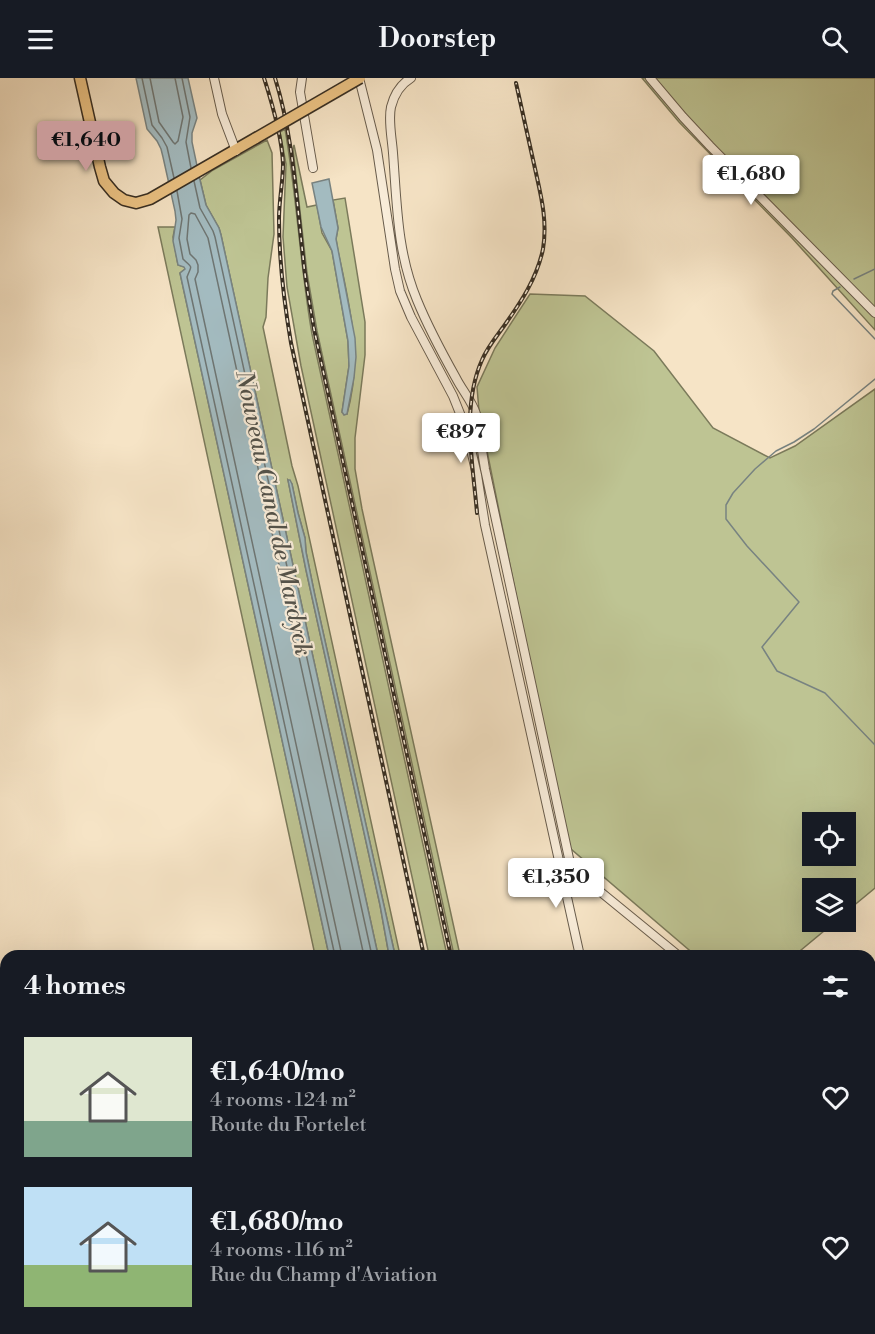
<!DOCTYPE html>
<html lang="en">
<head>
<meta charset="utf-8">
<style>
  body { margin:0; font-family:"Libre Bodoni",serif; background:#20242c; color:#f1f3f6; height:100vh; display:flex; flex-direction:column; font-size:22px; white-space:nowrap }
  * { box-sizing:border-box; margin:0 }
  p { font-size:20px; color:#9ea1a6 }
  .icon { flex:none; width:33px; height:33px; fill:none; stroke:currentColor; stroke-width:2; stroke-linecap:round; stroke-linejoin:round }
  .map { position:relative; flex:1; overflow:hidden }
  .sheet { position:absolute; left:0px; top:872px; width:876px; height:386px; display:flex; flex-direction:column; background:#171b24; border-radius:18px 18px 0 0; box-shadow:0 6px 24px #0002 }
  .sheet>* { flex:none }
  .controls { position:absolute; left:802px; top:734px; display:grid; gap:12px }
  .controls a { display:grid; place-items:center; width:54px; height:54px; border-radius:0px; background:#171b24; box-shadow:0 6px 24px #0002; font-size:30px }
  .price { position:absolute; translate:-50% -51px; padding:0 14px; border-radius:6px; background:#fff; color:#222; font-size:20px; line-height:39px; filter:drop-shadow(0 2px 3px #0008) }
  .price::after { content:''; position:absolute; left:50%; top:36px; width:18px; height:14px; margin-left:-9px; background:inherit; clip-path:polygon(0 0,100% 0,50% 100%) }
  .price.current { background:#c59692; color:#111 }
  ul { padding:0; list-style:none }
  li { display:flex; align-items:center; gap:18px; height:150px; padding:0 24px }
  li span { display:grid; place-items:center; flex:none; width:168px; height:120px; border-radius:0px; color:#555 }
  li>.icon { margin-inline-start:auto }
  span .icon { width:72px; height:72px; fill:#fffc; stroke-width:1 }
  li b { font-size:26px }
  h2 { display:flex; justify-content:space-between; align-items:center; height:72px; padding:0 24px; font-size:26px }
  header { display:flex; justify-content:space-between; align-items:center; height:78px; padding:0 24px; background:#171b24; font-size:27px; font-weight:600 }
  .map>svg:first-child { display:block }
</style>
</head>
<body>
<header><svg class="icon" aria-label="menu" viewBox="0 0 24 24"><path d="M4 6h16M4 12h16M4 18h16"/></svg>Doorstep<svg class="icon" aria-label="search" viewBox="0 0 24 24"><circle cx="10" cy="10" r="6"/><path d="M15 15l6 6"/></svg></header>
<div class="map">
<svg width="875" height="1256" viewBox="0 0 875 1256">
  <rect width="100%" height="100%" fill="#f6e4c6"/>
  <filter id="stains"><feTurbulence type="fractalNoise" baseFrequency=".00333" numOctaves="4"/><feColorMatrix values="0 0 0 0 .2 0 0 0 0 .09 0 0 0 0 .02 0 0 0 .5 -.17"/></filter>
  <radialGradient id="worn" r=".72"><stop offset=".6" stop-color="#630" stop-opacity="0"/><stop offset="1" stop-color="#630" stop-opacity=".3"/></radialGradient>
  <!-- green -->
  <path fill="#bec493" stroke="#7b7a5b" stroke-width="1.5" fill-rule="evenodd" d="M642,0H875V252L792,160L679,44Z
    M285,51C297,119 300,188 312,256L447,877H429L301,288L287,209L283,159L286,86L280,54Z
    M267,62L272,75L274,156L268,200L266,239L263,249L292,388L298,408L400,877H395L315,518L306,474L305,460L298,435L292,406L288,402L306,492L380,827L389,877H378L221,157L219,150L206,127L200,102L213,92Z
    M294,67L307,129L317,127L322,155L332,173L348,263L349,288L342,334L347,336C363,279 350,230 338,173L336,161L338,150L333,122L345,120L365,244V277L355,360V391L362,431L460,877H454L317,253L307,195L293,71Z
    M158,149H175L173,159L178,187L185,189V191L180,195L329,877H315Z
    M530,216L585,218L654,273L713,350L770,380L795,368L875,311V810L846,834V810H813V843H836L795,877H695L564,765L528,577L479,333L477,309L495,270ZM813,744H846V777H813Z
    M0,1059L6,1086V1202L4,1203L0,1183Z
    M169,1251H410L411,1256H168Z"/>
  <!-- water -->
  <path fill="#a3bbc0" stroke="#788381" stroke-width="1.5" d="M136,0H188L197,40L192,55V64L200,102L206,127L219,150L221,157L378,877H329L180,195L185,191L184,189L178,187L173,163L176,142L175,133L163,79L161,71L157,63L147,51Z
    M329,101L338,150L336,161L355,260L356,279L354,300L347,336L344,337L342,334L349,288L348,263L332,173L321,149L312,105Z
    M288,402H290L292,406L298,435L305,460L306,474L315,518L395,877H389L380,827L306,492Z
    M410,1251H459L460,1256H411Z"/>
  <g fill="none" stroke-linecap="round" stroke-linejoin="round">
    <!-- shore -->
    <path stroke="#6e7572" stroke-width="1.5" d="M142,0L152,47L162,60L167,69L174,100
      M150,0L159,44L173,64L175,66L178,63L183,39L175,0
      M182,0L190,39L186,64L191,90
      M194,103L200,130L213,153L215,159L372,878
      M177,113L182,141L179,160L183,181C193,191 192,186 187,199L335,878
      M342,878L195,201L198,194V187L196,182L190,176L187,161L189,137L191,135L195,136L208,160L364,878"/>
    <!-- stream -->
    <path stroke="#788381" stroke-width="1.5" d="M854,201L875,191
      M840,209L833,213L832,216L875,261
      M875,301L814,351L794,364L776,373L755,391L733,415L726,427V441L747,468L799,524L762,569L777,593L825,615L875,667
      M0,1157L6,1185
      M20,1251L22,1256"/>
    <defs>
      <path id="minor" d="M214,0L222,36L236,73
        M302,0L300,14L313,90
        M359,0L377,72L395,191L400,213L411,239L453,318L461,338L468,359L477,397L485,447L580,878
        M411,0C401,6 394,17 391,29C388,43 392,60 393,75C397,126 397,174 417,222C428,249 442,275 456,300C462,312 472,323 476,336L485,391L570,785L575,793L679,878
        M650,0L683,39L710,68L875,235
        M870,1033L875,1037
        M173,1251L174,1256
        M607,1251V1256"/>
      <path id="major" d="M80,0L100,89L104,103L114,115L124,122L136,125L150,121L256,60"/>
    </defs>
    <!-- minor casing -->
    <use href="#minor" stroke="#685c4c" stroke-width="10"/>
    <!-- major casing -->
    <use href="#major" stroke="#382f23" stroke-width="13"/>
    <!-- minor -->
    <use href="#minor" stroke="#f9edda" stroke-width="8"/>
    <!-- major -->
    <use href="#major" stroke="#ebc283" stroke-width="10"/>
    <defs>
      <path id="rail" d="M264,0C272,25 282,59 283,86C283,104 279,122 279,141C279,182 284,224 291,265L424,878
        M275,0C293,58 296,118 303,178C305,202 310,227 314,251L451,878
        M477,435C473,386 461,329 482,282C487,270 496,259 504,248C521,224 537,200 543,171C548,141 540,114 534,86C528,59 522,32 516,5
        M532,1251L533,1256"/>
    </defs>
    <!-- rail casing -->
    <use href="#rail" stroke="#382f23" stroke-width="4"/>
    <!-- rail -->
    <use href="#rail" stroke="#f9edda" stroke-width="1.5" stroke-dasharray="4.5" stroke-linecap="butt"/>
    <defs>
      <path id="major-bridge" d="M256,60L360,0"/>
    </defs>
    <!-- major-bridge casing -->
    <use href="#major-bridge" stroke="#382f23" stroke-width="13" stroke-linecap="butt"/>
    <!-- major-bridge -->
    <use href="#major-bridge" stroke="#ebc283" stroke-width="10"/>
  </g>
  <g text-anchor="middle" stroke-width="4.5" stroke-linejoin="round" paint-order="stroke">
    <!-- water labels -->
    <g font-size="24" font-style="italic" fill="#53524a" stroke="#f9edda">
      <text transform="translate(274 435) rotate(78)" y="8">Nouveau Canal de Mardyck</text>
    </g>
  </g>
  <rect width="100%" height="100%" filter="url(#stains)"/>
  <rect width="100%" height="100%" fill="url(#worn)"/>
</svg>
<div class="controls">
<a><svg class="icon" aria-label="locate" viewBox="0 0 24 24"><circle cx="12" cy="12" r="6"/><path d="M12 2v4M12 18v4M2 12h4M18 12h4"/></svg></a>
<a><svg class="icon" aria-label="layers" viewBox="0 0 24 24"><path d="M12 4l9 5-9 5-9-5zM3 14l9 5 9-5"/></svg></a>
</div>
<b class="price current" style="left:86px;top:94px">€1,640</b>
<b class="price" style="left:751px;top:128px">€1,680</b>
<b class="price" style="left:461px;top:386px">€897</b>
<b class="price" style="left:556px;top:831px">€1,350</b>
<section class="sheet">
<h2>4 homes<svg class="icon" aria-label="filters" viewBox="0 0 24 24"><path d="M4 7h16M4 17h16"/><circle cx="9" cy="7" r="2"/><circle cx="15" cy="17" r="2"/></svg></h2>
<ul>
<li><span style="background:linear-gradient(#dfe7d0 70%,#7fa58c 0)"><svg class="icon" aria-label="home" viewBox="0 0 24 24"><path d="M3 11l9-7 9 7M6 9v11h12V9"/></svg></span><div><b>€1,640/mo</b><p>4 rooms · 124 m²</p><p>Route du Fortelet</p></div><svg class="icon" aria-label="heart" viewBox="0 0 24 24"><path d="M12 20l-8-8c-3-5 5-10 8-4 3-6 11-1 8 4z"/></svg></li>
<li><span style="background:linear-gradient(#bfe0f5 65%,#8fb573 0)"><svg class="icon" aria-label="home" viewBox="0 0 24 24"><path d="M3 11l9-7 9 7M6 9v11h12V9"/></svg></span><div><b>€1,680/mo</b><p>4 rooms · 116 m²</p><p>Rue du Champ d'Aviation</p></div><svg class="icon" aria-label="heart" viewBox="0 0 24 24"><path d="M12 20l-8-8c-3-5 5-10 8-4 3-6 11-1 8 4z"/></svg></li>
</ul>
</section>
</div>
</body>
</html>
